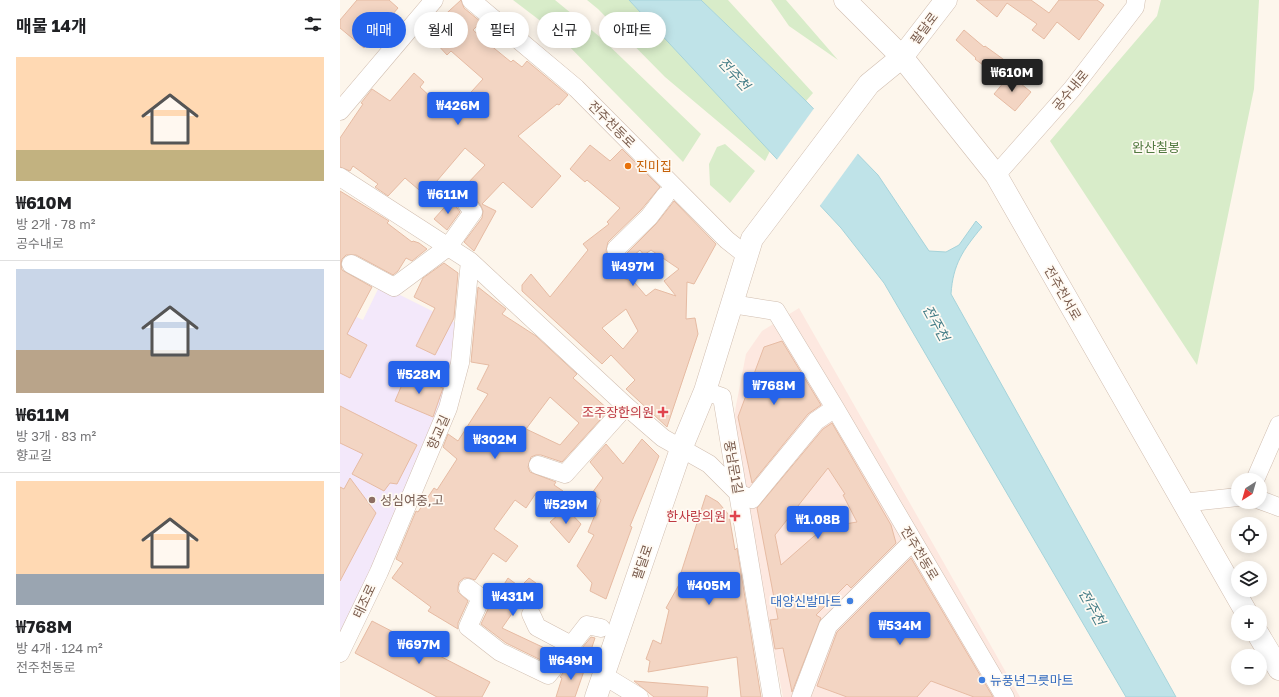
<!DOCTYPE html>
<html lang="ko">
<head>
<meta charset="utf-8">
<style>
  body { margin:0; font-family:"Golos Text","Noto Sans KR",sans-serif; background:#f6f6f6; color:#202124; height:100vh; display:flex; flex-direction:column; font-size:15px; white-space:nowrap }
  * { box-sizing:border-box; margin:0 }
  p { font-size:13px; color:#757577 }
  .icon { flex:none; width:22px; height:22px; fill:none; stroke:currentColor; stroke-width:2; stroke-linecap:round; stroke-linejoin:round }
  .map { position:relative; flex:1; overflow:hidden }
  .drawer { display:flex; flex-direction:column; background:#fff; width:340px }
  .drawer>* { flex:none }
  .banner { position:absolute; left:12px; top:12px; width:380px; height:36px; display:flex; gap:8px }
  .needle { width:26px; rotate:217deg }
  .fabs { position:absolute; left:891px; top:473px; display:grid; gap:8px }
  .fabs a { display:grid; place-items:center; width:36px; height:36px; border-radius:50%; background:#fff; box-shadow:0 2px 10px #0003; font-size:20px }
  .price { position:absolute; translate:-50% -34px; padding:0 9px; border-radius:4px; background:#2563eb; color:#fff; font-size:13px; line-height:26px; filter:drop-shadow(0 1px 2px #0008) }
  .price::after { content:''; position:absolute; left:50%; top:24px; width:12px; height:9px; margin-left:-6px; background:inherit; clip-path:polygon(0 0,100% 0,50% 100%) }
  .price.active { background:#222; color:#fff }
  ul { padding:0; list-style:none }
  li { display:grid; align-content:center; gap:8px; height:212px; padding:0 16px }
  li+li { border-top:1px solid #e0e0e0 }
  li span { display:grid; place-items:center; height:124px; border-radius:0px; color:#555 }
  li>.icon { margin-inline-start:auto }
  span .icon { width:72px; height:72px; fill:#fffc; stroke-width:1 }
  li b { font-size:17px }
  h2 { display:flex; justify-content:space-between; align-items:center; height:48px; padding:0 16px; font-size:17px }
  .pill { padding:0 14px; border-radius:18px; background:#fff; box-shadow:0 2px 10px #0003; font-size:14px; line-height:36px }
  .pill.active { background:#2563eb; color:#fff }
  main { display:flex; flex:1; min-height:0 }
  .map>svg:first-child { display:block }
</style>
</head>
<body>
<main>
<section class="drawer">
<h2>매물 14개<svg class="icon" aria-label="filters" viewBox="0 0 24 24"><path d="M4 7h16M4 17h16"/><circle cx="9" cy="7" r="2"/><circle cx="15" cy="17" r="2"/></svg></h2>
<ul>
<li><span style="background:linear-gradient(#ffd9b3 75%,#c2b280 0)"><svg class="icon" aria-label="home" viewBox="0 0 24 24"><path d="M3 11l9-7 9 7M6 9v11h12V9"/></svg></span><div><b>₩610M</b><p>방 2개 · 78 m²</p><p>공수내로</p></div></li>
<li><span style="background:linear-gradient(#c9d6e8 65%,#b9a48a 0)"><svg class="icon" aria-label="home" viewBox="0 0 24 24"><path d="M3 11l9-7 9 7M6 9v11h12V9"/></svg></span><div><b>₩611M</b><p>방 3개 · 83 m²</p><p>향교길</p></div></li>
<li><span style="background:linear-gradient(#ffd9b3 75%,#9aa5b1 0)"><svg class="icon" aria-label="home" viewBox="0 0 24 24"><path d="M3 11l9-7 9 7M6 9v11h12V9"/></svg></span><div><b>₩768M</b><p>방 4개 · 124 m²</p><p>전주천동로</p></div></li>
</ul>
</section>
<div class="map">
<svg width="939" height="697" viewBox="0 0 939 697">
  <rect width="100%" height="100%" fill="#fdf6ec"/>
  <!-- commercial -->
  <path fill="#fde8e0" d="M459,308L680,697H443L401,480L394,416L406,354L422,331Z"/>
  <!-- education -->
  <path fill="#f3e8fa" d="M40,285L116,323L108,398L0,638V309L23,320Z"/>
  <!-- green -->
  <path fill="#d8ecc9" d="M173,0H215L260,37L361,134L343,162L215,32Z
    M247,0H289L430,151L425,161L325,77L258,9Z
    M361,0H388L473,93L466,101Z
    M431,0H446L498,60L449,26Z
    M821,0H919L914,89L857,365L710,141L817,16Z
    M385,144L415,171L390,203L370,185L369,164L377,147Z"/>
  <!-- water -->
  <path fill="#bfe3e8" stroke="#a5d3da" d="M289,0H361L466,101L538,175L589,251L606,252L619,245L636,221L642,227C623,250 613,264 611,294L836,697H786L544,283L501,228Z"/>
  <!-- pier -->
  <path fill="#fdf6ec" d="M475,107L519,152L479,207L436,161Z"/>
  <!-- building -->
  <path fill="#f3d5c3" stroke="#e6bba3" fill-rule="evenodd" d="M17,0H49L58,8L24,48L0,28V20Z
    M121,0L124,8L141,22L133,30L144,40L171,62L173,60L182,67L187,61L228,95L219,105L217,104L178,136L221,176L192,208L163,182L142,204L156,211L134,251L124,242L142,218L143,211L141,206L126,185L145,165L125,148L85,195L65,178L48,196L35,187L38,184L13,166L10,171L0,167V138L23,104L21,103L32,89L50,101L74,73L84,82L80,87L110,115L143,79L111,51L107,55L86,32Z
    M636,0H691L709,13L719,0H757L764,5L739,40L717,22L704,39L692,30L697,24L667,3L657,17Z
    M624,30L644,47L645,46L674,67L664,81L635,59L636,58L616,40Z
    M670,75L691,92L675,111L654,94Z
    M250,145L270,161L282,149L320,187L301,210L268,242L266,251L269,257L278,259L283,257L316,224L334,201L376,244L354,284L347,282L346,319L355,318L358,334L327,427L286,389L295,380L271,355L262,364L182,291V285L191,274L210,297L248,250L243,244L269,224L267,222L280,208L247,180L245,182L230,169ZM300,250L304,255L311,250L339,269L324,281L336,296L315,289L306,296L294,282L272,274ZM286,309L298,331L283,349L262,328Z
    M0,191L49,221L47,223L72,242L73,241L79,243L87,249L72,261L66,258L58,271L53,275L16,255H6L2,259L1,264L2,270L32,287L7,334L27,345L10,378L0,373Z
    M111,200L120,212L107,230L94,219Z
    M104,263L118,273L114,318L95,355L76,346L95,308L74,297L83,278Z
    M138,287L166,309L162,314L196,336L237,374L233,378L269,410L222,462L201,455H196L191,457L188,467L190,472L216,482L214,485L223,491L213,505L196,493L186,508L175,500L154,529L178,546L166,562L153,553L135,580L129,578H124L119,582L118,587V592L128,601L118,623V629L88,611L91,607L52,578L63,563L56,559L76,511L78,512L94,488L97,490L117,459L103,447L108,434L118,441L148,394L137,389L149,365L131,362ZM210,397L239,423L220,445L186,429Z
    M442,341L481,405L468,414L412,483L398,417L424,347Z
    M67,373L103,388L93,417L55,401Z
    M0,406L77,445L57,484L50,483L44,491L12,474L23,454L0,443Z
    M492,423L551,525L556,543L511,588L507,584L476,615L481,618L452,692L443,648L435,649L430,620L438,619L417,508L483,429ZM488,468L505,494L503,495L517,522L487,527L473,537L441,565L435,535Z
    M302,439L319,456L290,526L292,527L266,599L250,591L252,583L237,566L254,535L248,532L261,500L252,493L263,478L250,462L266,444L283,464Z
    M10,478L36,513L0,581V487L4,489Z
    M366,495L378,502L389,515L395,550L397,548L421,697H401L397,657L308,672L310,661L306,659L313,640L321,644L329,610L326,608L341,581L339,579Z
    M226,508L241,524L229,543L210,522Z
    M571,558L653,697H634L591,681L577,697H507L477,686L497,632Z
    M168,578L180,587L189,578L200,586L188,604L183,607L178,605L162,628L213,652L205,662L166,643L141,624L150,605H151Z
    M32,621L150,682L142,697H97L15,653Z
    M251,637L255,638L250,653L242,648Z
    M232,661L245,668L235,697H216L222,678L220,677Z
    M294,681L368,687L367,697H314Z"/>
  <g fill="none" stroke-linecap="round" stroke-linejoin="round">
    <defs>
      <path id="minor" d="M131,0L236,88L387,240L406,255
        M0,111L94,0
        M656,175L732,89L795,7L796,0
        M0,177L130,261L286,406L323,438L369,464L398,493L412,499L476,421L495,408
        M276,249L309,217L325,196
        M11,264L54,287L108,247L133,212L119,193
        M392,304L436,311L495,408L665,697
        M365,391L382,397L432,697
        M198,465L225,474L286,406
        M915,480L939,425
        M920,500L939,507
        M842,503L898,497
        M128,588L141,598L128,627L160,652L208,675L247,625L261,628
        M191,614L197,627L231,645
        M0,653L39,572L108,408L120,363L130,261
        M263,675L299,697
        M461,697L488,626L572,542"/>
      <path id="tertiary" d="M505,0L562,57L656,175L906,612
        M918,634L939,669
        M256,697L341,449L365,391L412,239L529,84L562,57L606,0"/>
    </defs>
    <!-- minor casing -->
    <use href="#minor" stroke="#d1beb0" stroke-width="19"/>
    <!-- tertiary casing -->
    <use href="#tertiary" stroke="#d1beb0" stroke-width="23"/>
    <!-- minor -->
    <use href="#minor" stroke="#fff" stroke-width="18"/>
    <!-- tertiary -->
    <use href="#tertiary" stroke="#fff" stroke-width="22"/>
  </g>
  <!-- markers -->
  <circle fill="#e8710a" stroke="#fffaf3" stroke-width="1.5" cx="288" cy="166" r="4"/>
  <g fill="#e0444e" stroke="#fffaf3" stroke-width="1.5">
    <path d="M321 406h4v4h4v4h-4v4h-4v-4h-4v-4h4z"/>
    <path d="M393 510h4v4h4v4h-4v4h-4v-4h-4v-4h4z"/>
  </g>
  <circle fill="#8d6e63" stroke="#fffaf3" stroke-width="1.5" cx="32" cy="500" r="4"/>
  <g fill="#3f7fe0" stroke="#fffaf3" stroke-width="1.5">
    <circle cx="510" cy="601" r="4"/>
    <circle cx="642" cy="680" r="4"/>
  </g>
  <g text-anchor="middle" stroke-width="3.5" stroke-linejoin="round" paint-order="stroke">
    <!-- street labels -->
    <g font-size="13" fill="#7a5c4d" stroke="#fffaf3">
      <text transform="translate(584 28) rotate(-53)" y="5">팔달로</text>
      <text transform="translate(730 90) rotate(-50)" y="5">공수내로</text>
      <text transform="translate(272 124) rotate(45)" y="5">전주천동로</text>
      <text transform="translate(723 293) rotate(60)" y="5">전주천서로</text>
      <text transform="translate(98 432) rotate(-66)" y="5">향교길</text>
      <text transform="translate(394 467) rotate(80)" y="5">풍남문1길</text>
      <text transform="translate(580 553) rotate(59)" y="5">전주천동로</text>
      <text transform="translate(302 562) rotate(-71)" y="5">팔달로</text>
      <text transform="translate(24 601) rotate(-65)" y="5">태조로</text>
    </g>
    <!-- park labels -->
    <g font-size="13" fill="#537a41" stroke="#fffaf3">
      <text x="816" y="152">완산칠봉</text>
    </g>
    <!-- food labels -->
    <g font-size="13" fill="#c56008" stroke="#fffaf3" text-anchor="start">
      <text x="296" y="171">진미집</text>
    </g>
    <!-- health labels -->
    <g font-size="13" fill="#be3a42" stroke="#fffaf3" text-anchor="end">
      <text x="314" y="417">조주장한의원</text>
      <text x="386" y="521">한사랑의원</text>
    </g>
    <!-- education labels -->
    <g font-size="13" fill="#785e54" stroke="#fffaf3" text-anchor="start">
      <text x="40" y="505">성심여중,고</text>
    </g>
    <!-- shop labels -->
    <g font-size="13" fill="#366cbe" stroke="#fffaf3" text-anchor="end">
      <text x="502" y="606">대양신발마트</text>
      <text x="650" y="685" text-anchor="start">뉴풍년그릇마트</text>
    </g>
    <!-- water labels -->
    <g font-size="14" font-style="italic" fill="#437c86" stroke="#fffaf3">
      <text transform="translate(394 74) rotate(47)" y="5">전주천</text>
      <text transform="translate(596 323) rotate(61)" y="5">전주천</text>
      <text transform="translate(752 607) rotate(61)" y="5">전주천</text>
    </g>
  </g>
</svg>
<div class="fabs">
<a><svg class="needle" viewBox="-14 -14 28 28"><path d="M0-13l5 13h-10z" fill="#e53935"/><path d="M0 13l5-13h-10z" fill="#757577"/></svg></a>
<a><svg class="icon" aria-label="locate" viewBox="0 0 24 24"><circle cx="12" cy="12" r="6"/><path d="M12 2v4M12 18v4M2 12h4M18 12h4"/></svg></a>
<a><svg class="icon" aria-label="layers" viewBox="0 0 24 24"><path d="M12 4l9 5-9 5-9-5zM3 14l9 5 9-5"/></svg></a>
<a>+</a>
<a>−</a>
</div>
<b class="price active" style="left:672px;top:93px">₩610M</b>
<b class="price" style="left:118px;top:126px">₩426M</b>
<b class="price" style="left:108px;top:215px">₩611M</b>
<b class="price" style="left:293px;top:287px">₩497M</b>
<b class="price" style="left:79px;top:395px">₩528M</b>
<b class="price" style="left:434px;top:406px">₩768M</b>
<b class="price" style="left:155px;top:460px">₩302M</b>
<b class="price" style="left:226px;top:525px">₩529M</b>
<b class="price" style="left:478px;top:540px">₩1.08B</b>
<b class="price" style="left:369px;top:606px">₩405M</b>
<b class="price" style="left:173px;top:617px">₩431M</b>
<b class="price" style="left:560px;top:646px">₩534M</b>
<b class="price" style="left:79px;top:665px">₩697M</b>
<b class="price" style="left:231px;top:681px">₩649M</b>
<div class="banner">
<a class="pill active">매매</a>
<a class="pill">월세</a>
<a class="pill">필터</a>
<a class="pill">신규</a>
<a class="pill">아파트</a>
</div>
</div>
</main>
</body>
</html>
